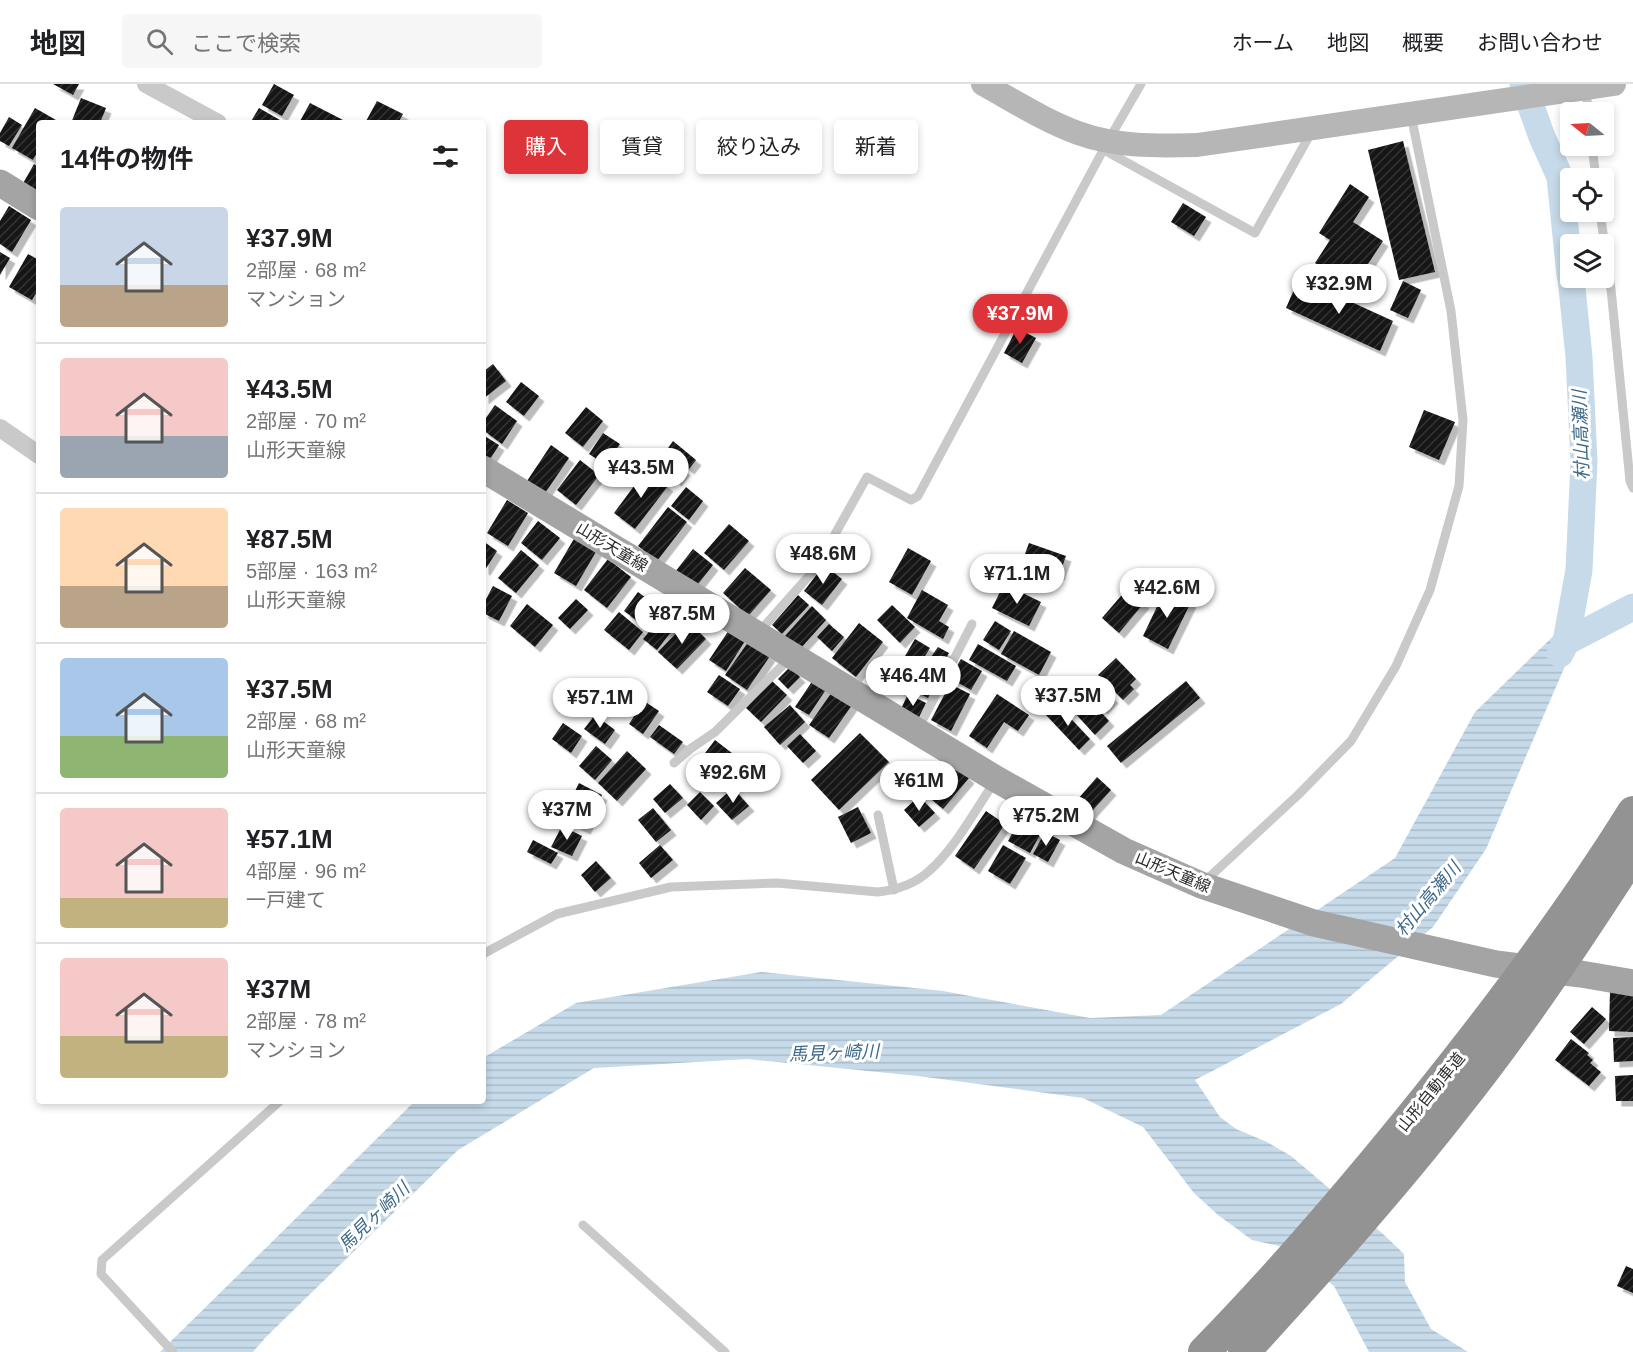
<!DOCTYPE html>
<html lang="ja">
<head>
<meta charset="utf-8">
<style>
	:root { --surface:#fff; --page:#f6f6f6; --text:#202124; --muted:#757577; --line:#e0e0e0; --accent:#dd3339 }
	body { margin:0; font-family:Arial,"Noto Sans JP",sans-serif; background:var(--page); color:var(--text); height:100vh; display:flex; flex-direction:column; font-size:22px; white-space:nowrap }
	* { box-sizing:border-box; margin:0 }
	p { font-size:20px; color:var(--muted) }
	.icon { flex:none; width:33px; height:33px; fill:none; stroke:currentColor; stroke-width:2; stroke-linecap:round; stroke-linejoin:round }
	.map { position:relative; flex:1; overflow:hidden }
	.side { position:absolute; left:36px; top:36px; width:450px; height:984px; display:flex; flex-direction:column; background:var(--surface); border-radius:6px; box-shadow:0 3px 9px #0003 }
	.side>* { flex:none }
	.top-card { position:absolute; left:504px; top:36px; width:570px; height:54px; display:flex; gap:12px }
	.needle { width:39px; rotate:288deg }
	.controls { position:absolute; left:1560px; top:18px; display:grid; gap:12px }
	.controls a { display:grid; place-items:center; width:54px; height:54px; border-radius:6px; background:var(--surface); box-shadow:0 3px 9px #0003; font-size:30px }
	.price { position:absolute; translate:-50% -51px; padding:0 14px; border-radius:21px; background:#fff; color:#222; font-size:20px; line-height:39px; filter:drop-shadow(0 2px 3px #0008) }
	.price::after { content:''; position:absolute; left:50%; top:36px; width:18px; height:14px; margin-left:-9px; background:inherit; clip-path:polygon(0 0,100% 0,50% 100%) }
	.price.on { background:var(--accent); color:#fff }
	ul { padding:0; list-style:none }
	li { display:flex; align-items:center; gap:18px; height:150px; padding:0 24px }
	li+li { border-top:2px solid var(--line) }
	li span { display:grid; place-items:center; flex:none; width:168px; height:120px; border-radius:6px; color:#555 }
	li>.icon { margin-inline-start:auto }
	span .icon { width:72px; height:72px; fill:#fffc; stroke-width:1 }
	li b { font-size:26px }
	h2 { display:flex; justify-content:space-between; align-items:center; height:72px; padding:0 24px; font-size:26px }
	.tag { padding:0 21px; border-radius:6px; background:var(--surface); box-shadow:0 3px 9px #0003; font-size:21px; line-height:54px }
	.tag.on { background:var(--accent); color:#fff }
	header { display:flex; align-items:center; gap:36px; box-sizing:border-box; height:84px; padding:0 30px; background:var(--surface); border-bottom:2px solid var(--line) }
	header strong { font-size:28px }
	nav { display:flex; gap:33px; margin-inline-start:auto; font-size:21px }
	.search { width:420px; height:54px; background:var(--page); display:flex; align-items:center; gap:15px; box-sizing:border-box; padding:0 21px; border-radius:6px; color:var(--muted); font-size:22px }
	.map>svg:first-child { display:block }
</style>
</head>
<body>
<header>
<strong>地図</strong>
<div class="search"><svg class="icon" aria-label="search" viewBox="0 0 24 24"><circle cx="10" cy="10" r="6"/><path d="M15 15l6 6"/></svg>ここで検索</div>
<nav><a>ホーム</a><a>地図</a><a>概要</a><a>お問い合わせ</a></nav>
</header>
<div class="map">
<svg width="1633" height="1268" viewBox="0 0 1633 1268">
	<defs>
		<pattern id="water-rules" width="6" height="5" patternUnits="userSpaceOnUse" patternTransform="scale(1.5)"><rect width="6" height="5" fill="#c6dae9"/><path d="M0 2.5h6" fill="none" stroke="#aabbc8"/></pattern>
		<pattern id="building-hatch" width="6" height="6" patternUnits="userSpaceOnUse" patternTransform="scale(1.5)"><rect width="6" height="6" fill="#131313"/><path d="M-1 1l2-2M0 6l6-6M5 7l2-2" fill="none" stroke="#363636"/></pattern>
		<filter id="shadow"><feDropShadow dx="5.5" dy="5.5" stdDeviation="0" flood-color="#0004"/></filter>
	</defs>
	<rect width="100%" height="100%" fill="#fff"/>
	<polygon fill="url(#water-rules)" points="1570,536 1578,552 1486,765 1433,843 1341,920 1195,996 1220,1033 1236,1045 1267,1058 1291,1072 1383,1150 1404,1170 1405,1198 1431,1245 1468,1268 1369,1268 1334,1202 1284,1163 1252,1156 1218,1131 1194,1109 1143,1043 1083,1014 918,992 747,975 594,984 458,1066 266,1253 253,1268 160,1268 415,1017 483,1017 483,974 576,919 761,888 943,907 1090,934 1161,931 1395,774 1475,628"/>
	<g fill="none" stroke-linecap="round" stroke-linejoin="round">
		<g stroke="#c6dae9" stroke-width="27">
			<polyline points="1523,0 1542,53 1560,93 1570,191"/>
			<polyline points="1566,558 1633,523"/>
			<polyline points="1560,570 1566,558 1579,486 1584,378 1579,273 1571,194"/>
		</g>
	</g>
	<g fill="url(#building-hatch)" filter="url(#shadow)">
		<polygon points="53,0 79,0 73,11"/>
		<polygon points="274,0 294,11 282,32 262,21"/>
		<polygon points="81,14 106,24 100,39 71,39"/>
		<polygon points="377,17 403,30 398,39 365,39"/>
		<polygon points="310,19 343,36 342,39 299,39"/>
		<polygon points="35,24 56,36 54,39 39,39 39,65 33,76 12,64"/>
		<polygon points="259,24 280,36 279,39 250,39"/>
		<polygon points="9,33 22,41 9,62 0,57 0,49"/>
		<polygon points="1403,57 1435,188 1399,196 1368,66"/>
		<polygon points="34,80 39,83 39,102 34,110 21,103"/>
		<polygon points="1350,100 1369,113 1353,138 1383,157 1353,203 1315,179 1330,156 1319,149"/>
		<polygon points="1183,119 1206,133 1194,152 1171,138"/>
		<polygon points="9,122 31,136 12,168 0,160 0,137"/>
		<polygon points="0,168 10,174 0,191"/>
		<polygon points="28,170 39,176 39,204 32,216 9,203"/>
		<polygon points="1299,194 1393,237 1380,267 1286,224"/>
		<polygon points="1403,197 1421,206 1408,234 1390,226"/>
		<polygon points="1017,244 1036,254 1022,279 1004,269"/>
		<polygon points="493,280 506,297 483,315 483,288"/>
		<polygon points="521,298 539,312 524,332 506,318"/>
		<polygon points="495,321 517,337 502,360 483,346 483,338"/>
		<polygon points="586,323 603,337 583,363 565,349"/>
		<polygon points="1424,326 1455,338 1439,376 1409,363"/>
		<polygon points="603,349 620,360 606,381 589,370"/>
		<polygon points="483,351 499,361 489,377 483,374"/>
		<polygon points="673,357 696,376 689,385 666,367"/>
		<polygon points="551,361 569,374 545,409 527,397"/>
		<polygon points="663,368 685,386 676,397 654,379"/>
		<polygon points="580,376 599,391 576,421 557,406"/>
		<polygon points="646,386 668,402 635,445 614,429"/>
		<polygon points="686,403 703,417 689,436 671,422"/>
		<polygon points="507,416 528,429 508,462 487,449"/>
		<polygon points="668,423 687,438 657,477 638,462"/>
		<polygon points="538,437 560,454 542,476 521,459"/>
		<polygon points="729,440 749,457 724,486 704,469"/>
		<polygon points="575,453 597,466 576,502 554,489"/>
		<polygon points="483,457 497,467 485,486 483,485"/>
		<polygon points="1029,459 1066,472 1059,491 1022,478"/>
		<polygon points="908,464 931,477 912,511 889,498"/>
		<polygon points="693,465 713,481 695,504 675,488"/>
		<polygon points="521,466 539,481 516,509 498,494"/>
		<polygon points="608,475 631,493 607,524 584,506"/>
		<polygon points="824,481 842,495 822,521 804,507"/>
		<polygon points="745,484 771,506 748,532 723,509"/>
		<polygon points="1004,500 1041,518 1029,542 992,524"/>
		<polygon points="493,502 512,512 499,537 483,529 483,521"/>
		<polygon points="1127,505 1144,519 1119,549 1102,534"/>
		<polygon points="922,506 948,521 939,537 949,543 943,555 907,534"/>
		<polygon points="1165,506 1191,518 1168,565 1143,552"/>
		<polygon points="638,508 658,523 644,542 624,527"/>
		<polygon points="798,511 809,521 782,550 772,541"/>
		<polygon points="676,513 690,523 677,541 663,532"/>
		<polygon points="576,515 588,526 570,545 558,534"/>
		<polygon points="527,520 553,541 535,563 510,542"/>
		<polygon points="892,521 915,543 900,559 877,536"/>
		<polygon points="812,522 826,536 800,565 785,552"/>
		<polygon points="619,528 643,548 629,566 604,546"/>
		<polygon points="660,534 674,544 657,566 643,555"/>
		<polygon points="688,537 706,555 677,585 658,568"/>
		<polygon points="995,537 1011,547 999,566 983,556"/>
		<polygon points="859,539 883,558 856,593 832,574"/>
		<polygon points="829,540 844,553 832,567 817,553"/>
		<polygon points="729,546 745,557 726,587 709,576"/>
		<polygon points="1014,547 1051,568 1039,591 1001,570"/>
		<polygon points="915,555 930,564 912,593 898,584"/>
		<polygon points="749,557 770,572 747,606 725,591"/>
		<polygon points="978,560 1016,582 1007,597 969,576"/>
		<polygon points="938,563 949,569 940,584 928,577"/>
		<polygon points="1116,574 1136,595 1130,601 1134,605 1123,616 1098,591"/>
		<polygon points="961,575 982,587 971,606 950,594"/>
		<polygon points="790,583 800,593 788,605 778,595"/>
		<polygon points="925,583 939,589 928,614 914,607"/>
		<polygon points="719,591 740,605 728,622 707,608"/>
		<polygon points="1094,594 1113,614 1102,625 1083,604"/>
		<polygon points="813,596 827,604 809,631 795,623"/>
		<polygon points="772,597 787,611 761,638 746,624"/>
		<polygon points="1186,597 1200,614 1121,679 1107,662"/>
		<polygon points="950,600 970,610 951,647 931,636"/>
		<polygon points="1078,603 1109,637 1095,651 1063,616"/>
		<polygon points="832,608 852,621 829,654 809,641"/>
		<polygon points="908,610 926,619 918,636 900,627"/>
		<polygon points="997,610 1029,631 1018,647 1004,638 987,664 969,652"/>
		<polygon points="644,617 659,627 643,650 629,640"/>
		<polygon points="1057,620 1090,655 1079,666 1046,631"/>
		<polygon points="790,621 805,638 780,661 764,643"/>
		<polygon points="595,631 615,646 605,660 584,645"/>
		<polygon points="563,639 582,652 571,669 552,655"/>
		<polygon points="659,641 683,658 674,670 650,653"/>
		<polygon points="860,649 889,678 839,726 811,696"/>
		<polygon points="800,650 816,667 803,679 787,662"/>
		<polygon points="715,656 737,673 728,684 731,686 723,697 719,694 714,701 693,685"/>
		<polygon points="596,662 612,676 595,696 579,682"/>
		<polygon points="627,667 646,685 617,717 598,699"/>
		<polygon points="949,677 969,694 943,725 923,708"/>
		<polygon points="1097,693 1111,706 1085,735 1071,723"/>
		<polygon points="579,699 602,711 585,745 562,734"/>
		<polygon points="670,700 683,714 665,729 653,715"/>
		<polygon points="733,704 749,722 732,736 716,719"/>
		<polygon points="700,708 714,722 701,736 687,721"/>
		<polygon points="919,712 935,729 919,743 904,726"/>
		<polygon points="858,723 871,749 851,759 838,733"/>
		<polygon points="653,724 671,746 656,758 638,736"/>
		<polygon points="986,727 1005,740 974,785 955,772"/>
		<polygon points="1020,735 1042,747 1030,769 1008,757"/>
		<polygon points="562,742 582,752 572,772 551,763"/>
		<polygon points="1045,748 1060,756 1048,778 1033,770"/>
		<polygon points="533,756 558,769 551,780 527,768"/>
		<polygon points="660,761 673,776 651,794 639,779"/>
		<polygon points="1003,761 1026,774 1010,800 988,787"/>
		<polygon points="596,777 611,794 595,808 581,791"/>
		<polygon points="1610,907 1633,908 1633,948 1609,947"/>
		<polygon points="1592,923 1606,935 1584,960 1570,948"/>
		<polygon points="1633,953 1633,977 1614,978 1613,954"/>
		<polygon points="1571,955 1589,969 1587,971 1593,976 1590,979 1601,988 1589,1002 1555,976"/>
		<polygon points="1633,991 1633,1017 1616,1017 1615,992"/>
		<polygon points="1626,1182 1633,1185 1633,1209 1617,1202"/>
	</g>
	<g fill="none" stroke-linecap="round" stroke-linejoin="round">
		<g stroke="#c9c9c9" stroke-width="9">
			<polyline points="1586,4 1588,28"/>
			<polyline points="1592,62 1596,94"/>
			<polyline points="1104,66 1255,149 1312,47"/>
			<polyline points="1600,128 1611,205 1630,397 1633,404"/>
			<polyline points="758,549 816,484 867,393 911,416 918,412 1108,57 1141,0"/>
			<polyline points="918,645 972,540"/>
			<polyline points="674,679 690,665 715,648 791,573"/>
			<polyline points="878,731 894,806"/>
			<polyline points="1204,798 1298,711 1351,657 1396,582 1430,506 1459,402 1463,336 1451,227 1411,31"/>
			<path d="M483,870l74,-40 114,-27 106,-4 101,9c18,-2 37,-8 51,-21 25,-21 47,-62 66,-90"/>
			<polyline points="583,1141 725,1268"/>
			<polyline points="173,1268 101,1190 102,1176 280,1017"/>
		</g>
		<g stroke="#c9c9c9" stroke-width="18">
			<polyline points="146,0 218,39"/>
			<polyline points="0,344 39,371"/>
		</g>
		<path stroke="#b6b6b6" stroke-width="24" d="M983,0c31,17 62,37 95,49 38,14 79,13 119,12l417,-61"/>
		<g stroke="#a4a4a4" stroke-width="27">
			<polyline points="0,99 39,123"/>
			<polyline points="483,385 996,695 1124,767 1201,801 1314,839 1496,880 1581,890 1633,899"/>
		</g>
		<g stroke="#939393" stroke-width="32">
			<path d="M1204,1268c80,-82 155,-170 227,-260 72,-90 141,-182 202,-280"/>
			<path d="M1244,1268c74,-81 147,-162 214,-248 63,-79 120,-165 175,-250"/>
		</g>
	</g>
	<g text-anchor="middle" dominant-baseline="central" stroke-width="6" stroke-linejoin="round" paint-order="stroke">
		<g font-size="16" fill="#2c2c2c" stroke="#fff">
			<text transform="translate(612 463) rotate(31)">山形天童線</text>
			<text transform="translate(1173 788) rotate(23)">山形天童線</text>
			<text transform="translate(1431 1008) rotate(-51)">山形自動車道</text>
		</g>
		<g font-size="18" font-style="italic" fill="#3e6989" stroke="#fff">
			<text transform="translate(1581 351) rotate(-92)">村山高瀬川</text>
			<text transform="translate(1428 815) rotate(-50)">村山高瀬川</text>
			<text transform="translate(834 969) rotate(-2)">馬見ヶ崎川</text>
			<text transform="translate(374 1133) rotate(-44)">馬見ヶ崎川</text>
		</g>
	</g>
</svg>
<div class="controls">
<a><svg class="needle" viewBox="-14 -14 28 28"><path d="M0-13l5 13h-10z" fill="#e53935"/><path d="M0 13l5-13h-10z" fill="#757577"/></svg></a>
<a><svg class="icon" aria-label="locate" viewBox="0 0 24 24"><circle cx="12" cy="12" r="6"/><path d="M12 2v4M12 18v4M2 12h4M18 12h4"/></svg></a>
<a><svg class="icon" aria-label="layers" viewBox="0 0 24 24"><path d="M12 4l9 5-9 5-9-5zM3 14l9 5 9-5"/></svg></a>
</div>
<b class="price" style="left:1339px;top:231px">¥32.9M</b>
<b class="price on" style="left:1020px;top:261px">¥37.9M</b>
<b class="price" style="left:641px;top:415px">¥43.5M</b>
<b class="price" style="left:823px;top:501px">¥48.6M</b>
<b class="price" style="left:1017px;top:521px">¥71.1M</b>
<b class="price" style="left:1167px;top:535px">¥42.6M</b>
<b class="price" style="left:682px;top:561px">¥87.5M</b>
<b class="price" style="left:913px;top:623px">¥46.4M</b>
<b class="price" style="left:1068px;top:643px">¥37.5M</b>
<b class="price" style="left:600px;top:645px">¥57.1M</b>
<b class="price" style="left:733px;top:720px">¥92.6M</b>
<b class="price" style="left:919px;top:728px">¥61M</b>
<b class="price" style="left:567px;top:757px">¥37M</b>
<b class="price" style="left:1046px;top:763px">¥75.2M</b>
<div class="top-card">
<a class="tag on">購入</a>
<a class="tag">賃貸</a>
<a class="tag">絞り込み</a>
<a class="tag">新着</a>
</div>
<section class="side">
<h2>14件の物件<svg class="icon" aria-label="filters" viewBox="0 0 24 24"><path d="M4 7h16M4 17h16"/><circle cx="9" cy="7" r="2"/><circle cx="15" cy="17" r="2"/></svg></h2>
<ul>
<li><span style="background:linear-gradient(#c9d6e8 65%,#b9a48a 0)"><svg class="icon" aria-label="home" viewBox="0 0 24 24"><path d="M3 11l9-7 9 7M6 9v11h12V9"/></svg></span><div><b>¥37.9M</b><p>2部屋 · 68 m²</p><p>マンション</p></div></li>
<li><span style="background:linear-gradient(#f6c9c9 65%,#9aa5b1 0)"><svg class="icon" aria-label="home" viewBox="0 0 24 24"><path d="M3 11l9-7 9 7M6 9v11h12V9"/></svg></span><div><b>¥43.5M</b><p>2部屋 · 70 m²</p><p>山形天童線</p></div></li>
<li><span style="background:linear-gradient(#ffd9b3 65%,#b9a48a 0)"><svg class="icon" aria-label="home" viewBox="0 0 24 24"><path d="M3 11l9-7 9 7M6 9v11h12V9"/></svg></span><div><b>¥87.5M</b><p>5部屋 · 163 m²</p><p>山形天童線</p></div></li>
<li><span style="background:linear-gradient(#a9c7e8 65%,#8fb573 0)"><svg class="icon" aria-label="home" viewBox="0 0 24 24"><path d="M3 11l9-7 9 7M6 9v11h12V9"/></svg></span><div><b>¥37.5M</b><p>2部屋 · 68 m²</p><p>山形天童線</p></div></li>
<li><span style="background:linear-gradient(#f6c9c9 75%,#c2b280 0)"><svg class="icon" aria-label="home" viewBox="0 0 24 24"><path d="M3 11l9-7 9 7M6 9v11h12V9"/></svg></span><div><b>¥57.1M</b><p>4部屋 · 96 m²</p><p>一戸建て</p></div></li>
<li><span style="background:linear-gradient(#f6c9c9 65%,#c2b280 0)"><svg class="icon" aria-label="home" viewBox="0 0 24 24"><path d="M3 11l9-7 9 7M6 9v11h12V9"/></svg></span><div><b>¥37M</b><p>2部屋 · 78 m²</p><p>マンション</p></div></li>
</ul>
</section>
</div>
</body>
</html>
